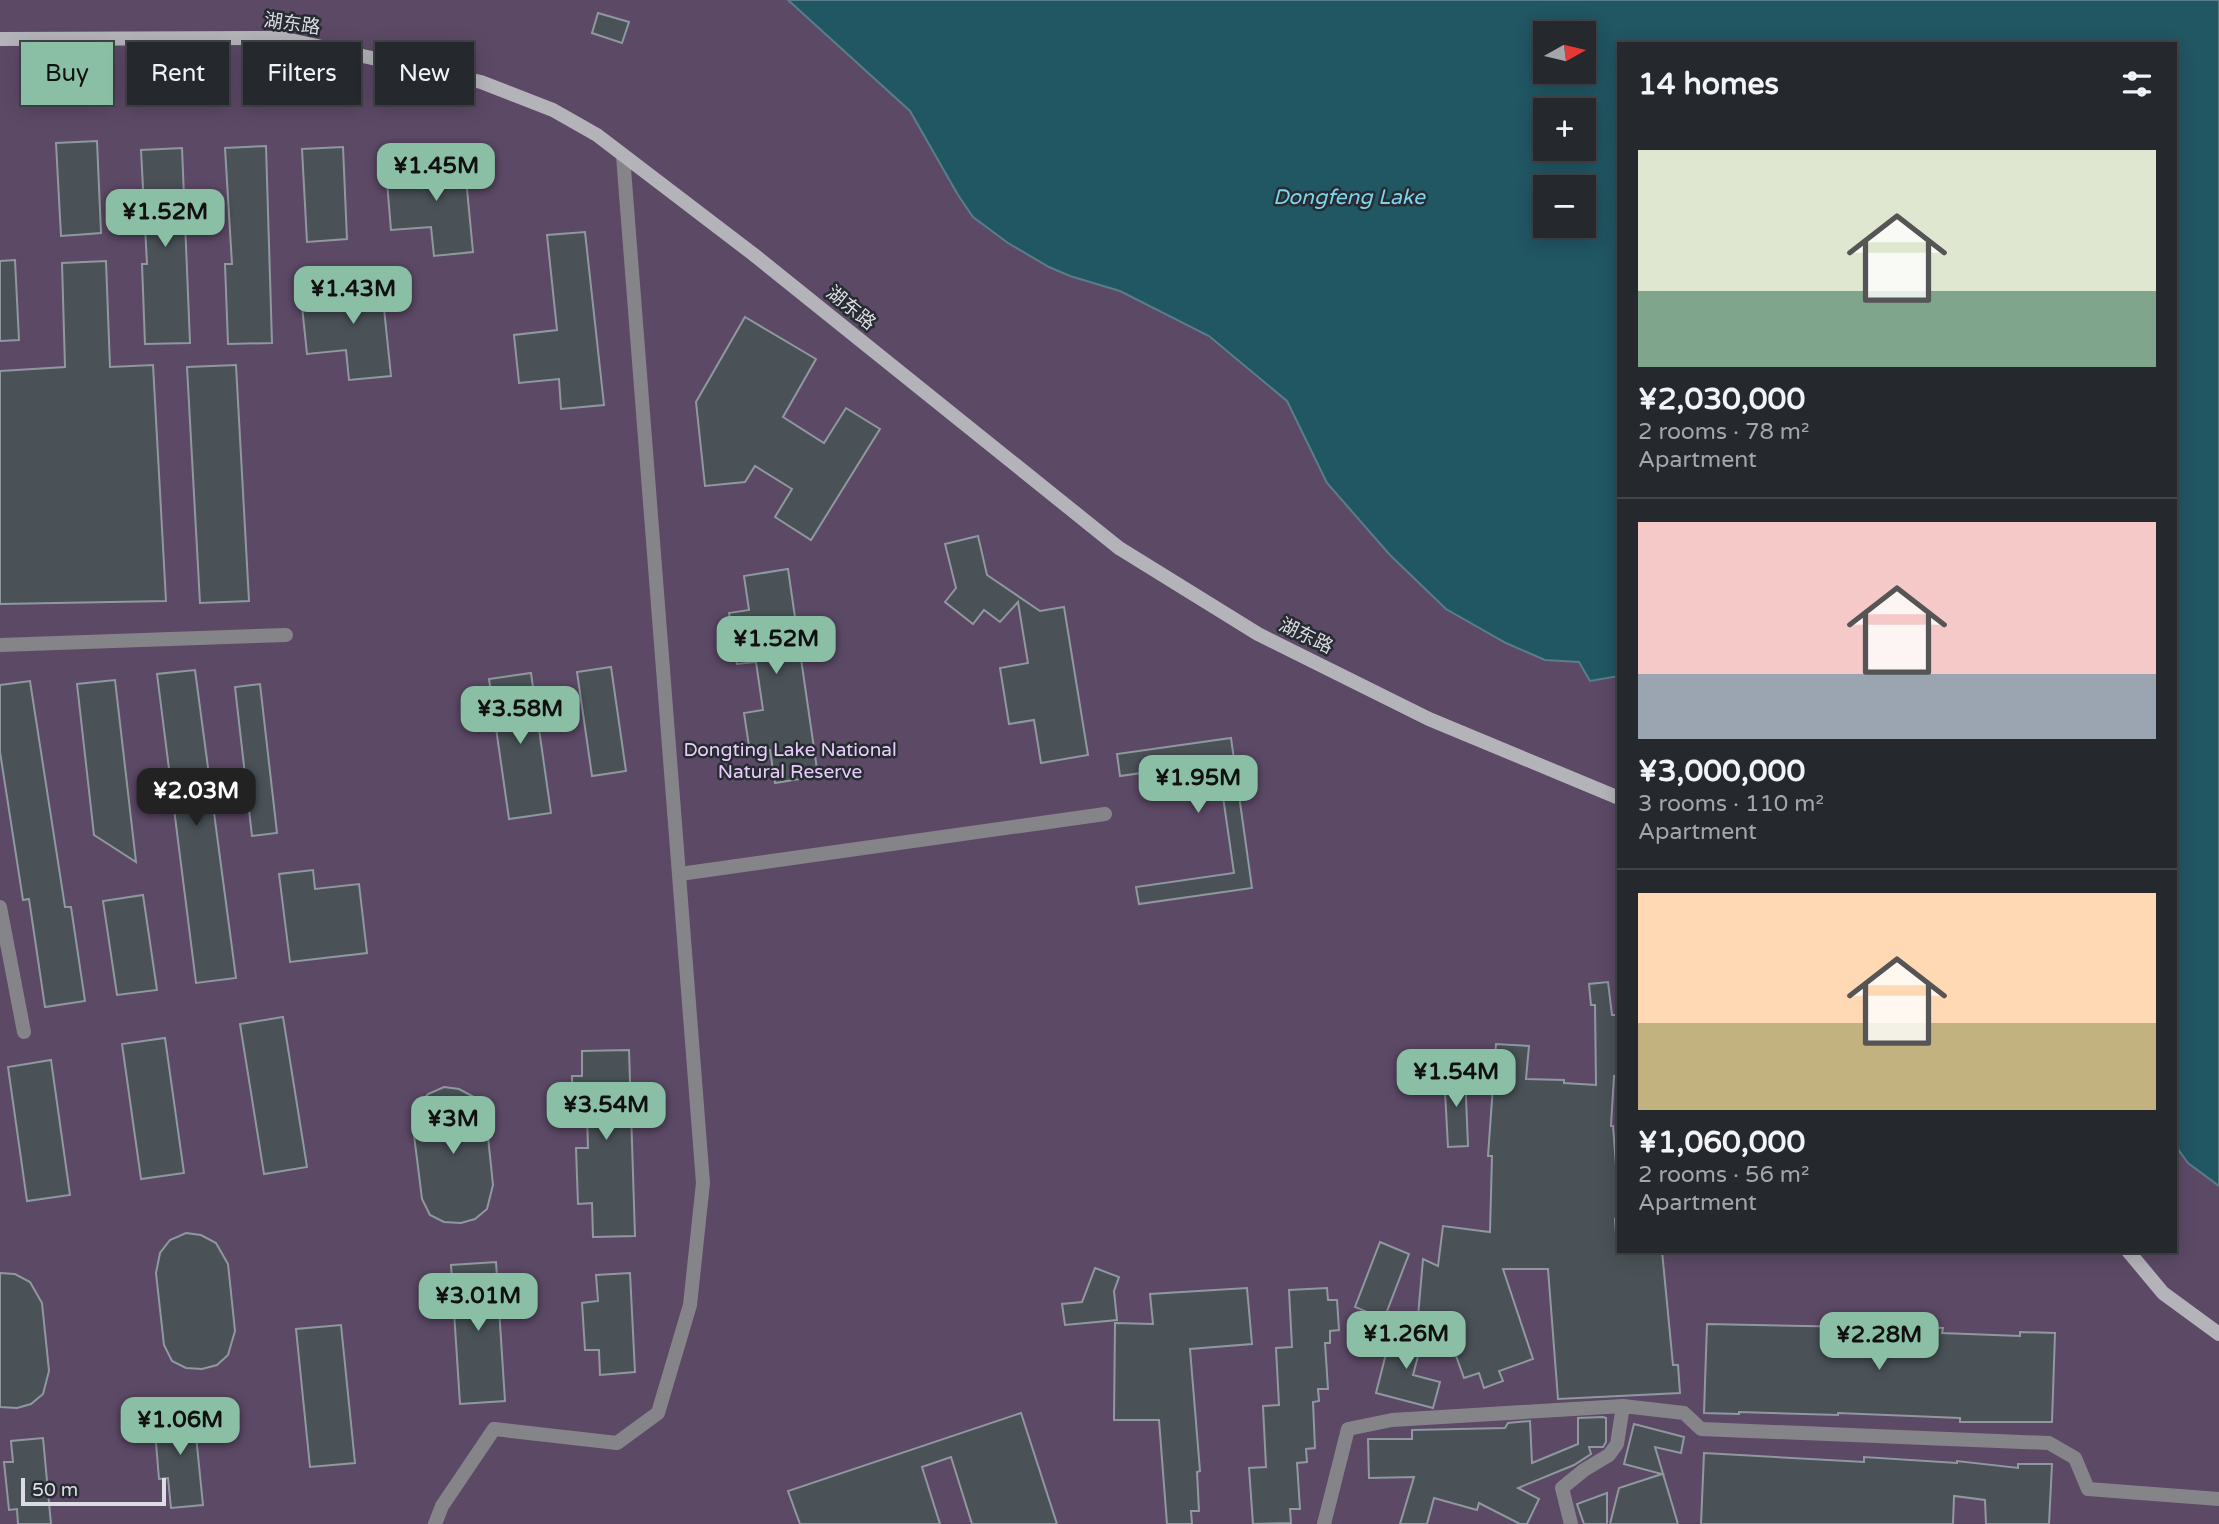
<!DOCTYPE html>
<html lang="en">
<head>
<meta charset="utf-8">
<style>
	:root { --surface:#25282d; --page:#2d3035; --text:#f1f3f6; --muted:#a3a6aa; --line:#424449; --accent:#8abfa5 }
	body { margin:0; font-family:"Varela Round","Noto Sans SC",sans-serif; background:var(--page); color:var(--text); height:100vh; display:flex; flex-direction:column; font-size:26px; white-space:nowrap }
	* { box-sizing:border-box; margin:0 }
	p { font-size:23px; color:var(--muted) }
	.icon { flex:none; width:38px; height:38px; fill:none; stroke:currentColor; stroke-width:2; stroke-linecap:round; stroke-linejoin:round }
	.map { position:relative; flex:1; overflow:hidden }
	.side { position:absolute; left:1617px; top:42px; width:560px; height:1211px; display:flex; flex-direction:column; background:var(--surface); border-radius:0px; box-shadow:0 4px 18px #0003,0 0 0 2px var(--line) }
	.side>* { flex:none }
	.hud { position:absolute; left:21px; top:42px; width:665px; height:63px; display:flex; gap:14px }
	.needle { width:46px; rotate:82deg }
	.buttons { position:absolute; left:1533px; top:21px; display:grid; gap:14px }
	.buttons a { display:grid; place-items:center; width:63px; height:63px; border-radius:0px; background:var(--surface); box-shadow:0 4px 18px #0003,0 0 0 2px var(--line); font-size:35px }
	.scale { position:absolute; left:21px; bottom:18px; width:145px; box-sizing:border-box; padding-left:7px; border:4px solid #dbdde2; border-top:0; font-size:19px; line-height:24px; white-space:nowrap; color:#dbdde2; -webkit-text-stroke:5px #272b32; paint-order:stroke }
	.price { position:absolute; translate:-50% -60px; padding:0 16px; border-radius:14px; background:var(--accent); color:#111; font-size:23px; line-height:46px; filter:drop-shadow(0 2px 4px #0008) }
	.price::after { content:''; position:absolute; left:50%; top:42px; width:21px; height:16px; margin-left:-10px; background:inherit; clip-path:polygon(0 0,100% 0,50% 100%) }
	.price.on { background:#222; color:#fff }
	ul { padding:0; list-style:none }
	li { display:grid; align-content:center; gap:14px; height:371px; padding:0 21px }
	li+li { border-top:2px solid var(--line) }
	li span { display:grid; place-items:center; height:217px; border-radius:0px; color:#555 }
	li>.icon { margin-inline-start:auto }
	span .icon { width:126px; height:126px; fill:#fffc; stroke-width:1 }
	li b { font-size:30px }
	h2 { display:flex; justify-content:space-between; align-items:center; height:84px; padding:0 21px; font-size:30px }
	.tag { padding:0 24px; border-radius:0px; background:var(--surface); box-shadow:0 4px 18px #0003,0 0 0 2px var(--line); font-size:24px; line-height:63px }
	.tag.on { background:var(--accent); color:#111 }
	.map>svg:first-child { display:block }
</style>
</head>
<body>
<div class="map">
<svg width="2219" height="1524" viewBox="0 0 2219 1524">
	<rect width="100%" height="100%" fill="#31353c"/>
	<path fill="#5c4966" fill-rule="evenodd" d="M0,0h2219v1524h-2219zM1545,33h39v39h-39zM1619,44h556v1207h-556zM1545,110h39v39h-39zM1545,187h39v39h-39z"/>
	<path fill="#215663" stroke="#597e89" stroke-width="2" fill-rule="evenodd" d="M788,0h1431v1186l-31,-23 -13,-18v-129l3,-11 -3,-23v-168l3,-7 -3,-12v-751h-556v632l-29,5 -11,-19 -34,-2 -39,-17 -60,-34 -56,-54 -63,-72 -40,-82 -78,-65 -89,-45 -50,-15 -21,-9 -41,-24 -35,-26 -15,-22 -48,-84zM1545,33h39v39h-39zM1545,110h39v39h-39zM1545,187h39v39h-39z"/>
	<g fill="#4a5258" stroke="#90989f" stroke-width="2">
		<polygon points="598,13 629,22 622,43 592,33"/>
		<polygon points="97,141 101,233 61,236 56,143"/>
		<polygon points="266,146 272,343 228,344 225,264 232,264 225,148"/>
		<polygon points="343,147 347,239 307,242 302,149"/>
		<polygon points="463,147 473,252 434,256 431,227 391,230 387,182 429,177 427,150"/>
		<polygon points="182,148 190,343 145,344 142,264 147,264 141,150"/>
		<polygon points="585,232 604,405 561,409 559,379 519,383 514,335 557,330 547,235"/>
		<polygon points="15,260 19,340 0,341 0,261"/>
		<polygon points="106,261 110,367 153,365 166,601 0,604 0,371 65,367 62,263"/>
		<polygon points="380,270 391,376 349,380 346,350 307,354 302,306 344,301 341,274"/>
		<polygon points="745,317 816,359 783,417 824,443 846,408 880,429 811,540 775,517 792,489 755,466 745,482 705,486 696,402"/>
		<polygon points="236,365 249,601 200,603 187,367"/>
		<polygon points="978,536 987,575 1040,611 1064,607 1088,755 1041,763 1034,720 1009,724 1000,668 1028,663 1018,602 1000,622 984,610 973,624 945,602 956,588 945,544"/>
		<polygon points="788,569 818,776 775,783 770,750 750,753 744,713 763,710 756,662 737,664 729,613 749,610 744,576"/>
		<polygon points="611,667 626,771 592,776 577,672"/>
		<polygon points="195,670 236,978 196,983 157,674"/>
		<polygon points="531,673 551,813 509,819 489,679"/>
		<polygon points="115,680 136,862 94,835 77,684"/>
		<polygon points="30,681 65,907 71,907 85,1001 45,1007 29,899 23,900 0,752 0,685"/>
		<polygon points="260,684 277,833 252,836 235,687"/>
		<polygon points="1231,738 1252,888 1139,904 1136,887 1234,873 1218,762 1120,776 1117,754"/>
		<polygon points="313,870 315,889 359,884 367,953 290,962 279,874"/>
		<polygon points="143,895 157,990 117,995 103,901"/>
		<polygon points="1608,982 1612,1015 1619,1015 1619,1076 1614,1076 1611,1126 1613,1126 1619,1205 1619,1219 1615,1219 1617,1251 1662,1251 1673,1365 1678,1365 1680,1393 1558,1399 1548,1269 1503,1269 1533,1359 1499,1371 1503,1381 1484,1388 1479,1373 1464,1378 1447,1331 1417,1328 1423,1259 1438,1266 1443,1226 1490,1232 1492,1156 1488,1156 1496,1044 1529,1046 1526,1079 1564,1080 1564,1083 1596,1085 1595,1005 1591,1005 1589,984"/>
		<polygon points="283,1017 307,1167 264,1174 240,1024"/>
		<polygon points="165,1038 184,1173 141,1179 122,1044"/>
		<polygon points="629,1050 635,1236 593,1237 592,1203 578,1204 576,1148 588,1148 587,1115 573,1116 572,1076 582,1076 582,1051"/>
		<polygon points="51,1060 70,1195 27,1201 8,1067"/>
		<polygon points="1444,1073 1465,1073 1468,1146 1448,1147"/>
		<polygon points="444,1087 459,1089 474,1097 486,1118 493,1185 487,1209 475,1219 461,1223 444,1222 430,1215 422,1199 413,1127 417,1107 428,1094"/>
		<polygon points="186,1233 201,1235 216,1243 228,1264 235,1331 228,1355 217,1365 202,1369 186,1368 172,1361 164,1345 156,1273 160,1253 170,1240"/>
		<polygon points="1380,1242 1409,1254 1384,1319 1355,1307"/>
		<polygon points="496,1262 505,1401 460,1404 451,1265"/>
		<polygon points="1095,1268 1119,1277 1114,1291 1117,1320 1065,1325 1062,1304 1082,1302"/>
		<polygon points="0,1273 15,1274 30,1282 42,1303 49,1371 43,1394 31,1404 17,1408 0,1407"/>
		<polygon points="630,1273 635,1372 600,1375 599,1350 585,1350 582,1303 598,1301 596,1275"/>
		<polygon points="1247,1288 1252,1344 1190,1349 1200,1471 1197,1472 1199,1511 1191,1511 1192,1524 1167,1524 1159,1420 1114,1420 1115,1323 1153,1324 1150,1294"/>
		<polygon points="1327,1288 1328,1300 1337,1300 1339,1330 1330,1331 1330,1343 1325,1343 1328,1389 1318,1389 1319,1401 1313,1402 1315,1448 1306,1449 1307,1462 1297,1463 1300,1509 1290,1509 1291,1523 1253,1524 1249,1468 1266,1467 1263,1406 1279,1405 1276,1348 1292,1347 1289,1290"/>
		<polygon points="1707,1324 1857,1327 1857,1325 1943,1328 1942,1333 2020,1336 2020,1332 2055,1333 2052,1422 1960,1422 1960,1418 1838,1413 1838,1415 1739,1412 1739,1414 1704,1413"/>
		<polygon points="341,1325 355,1463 310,1467 296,1329"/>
		<polygon points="1393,1326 1424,1334 1413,1375 1440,1382 1433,1408 1376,1393"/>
		<polygon points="193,1406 203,1505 171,1508 168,1478 159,1479 155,1431 164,1430 162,1409"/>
		<polygon points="1021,1413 1057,1524 972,1524 951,1457 922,1467 940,1524 800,1524 788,1491"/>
		<polygon points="1603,1417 1606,1418 1606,1442 1603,1447 1589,1447 1591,1454 1574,1465 1518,1488 1539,1499 1527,1524 1520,1524 1479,1503 1477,1510 1434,1498 1427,1524 1400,1524 1414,1477 1369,1478 1368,1439 1412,1439 1412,1430 1505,1428 1508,1423 1530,1421 1532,1463 1578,1444 1578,1418"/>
		<polygon points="1634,1424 1684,1437 1681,1453 1655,1447 1678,1524 1610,1524 1619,1488 1662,1474 1624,1464"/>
		<polygon points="43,1438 51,1524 18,1524 17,1509 9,1510 4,1462 13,1462 11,1441"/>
		<polygon points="1704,1453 1864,1462 1864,1457 1957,1463 1957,1461 2018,1468 2018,1464 2052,1464 2049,1524 1986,1524 1985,1500 1954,1496 1953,1524 1701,1524"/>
		<polygon points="1607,1493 1607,1524 1584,1524 1577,1504"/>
	</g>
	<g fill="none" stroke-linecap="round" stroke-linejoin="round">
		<g stroke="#858589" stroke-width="14">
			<polyline points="0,645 286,635"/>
			<polyline points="680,874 1105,814"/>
			<polyline points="0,907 24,1032"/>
			<polyline points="435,1524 442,1506 494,1429 617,1443 658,1413 690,1305 703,1183 623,156"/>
			<polyline points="1324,1524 1348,1429 1392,1420 1623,1406 1684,1413 1701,1429 2049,1443 2075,1458 2088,1489 2219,1499"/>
			<polyline points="1571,1524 1562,1488 1584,1470 1609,1455 1617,1444 1623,1406"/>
		</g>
		<g stroke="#b3b3b9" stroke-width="14">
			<polyline points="0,39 281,38 481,82 553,110 597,135 753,254 1119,548 1258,634 1429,719 1619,798"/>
			<polyline points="2128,1251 2163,1293 2219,1334"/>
		</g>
	</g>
	<g text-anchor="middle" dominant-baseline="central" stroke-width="5" stroke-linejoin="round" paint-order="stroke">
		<g font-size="19" fill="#dbdde2" stroke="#272b32">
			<text transform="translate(292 24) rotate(8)">湖东路</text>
			<text transform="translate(851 308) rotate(39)">湖东路</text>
			<text transform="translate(1306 636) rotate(26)">湖东路</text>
		</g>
		<g font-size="19" fill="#eaccfc" stroke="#272b32">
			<text x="790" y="750">Dongting Lake National<tspan x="790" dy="22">Natural Reserve</tspan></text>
		</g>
		<g font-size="21" font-style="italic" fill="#7ed4eb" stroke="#272b32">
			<text x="1349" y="197">Dongfeng Lake</text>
		</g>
	</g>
</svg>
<div class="buttons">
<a><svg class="needle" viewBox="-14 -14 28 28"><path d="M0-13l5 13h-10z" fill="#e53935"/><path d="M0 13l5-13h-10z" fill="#a3a6aa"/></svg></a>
<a>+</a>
<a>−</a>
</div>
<div class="scale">50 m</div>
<b class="price" style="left:436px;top:203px">¥1.45M</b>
<b class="price" style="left:165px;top:249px">¥1.52M</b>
<b class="price" style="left:353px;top:326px">¥1.43M</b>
<b class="price" style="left:776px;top:676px">¥1.52M</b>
<b class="price" style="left:520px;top:746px">¥3.58M</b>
<b class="price" style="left:1198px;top:815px">¥1.95M</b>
<b class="price on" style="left:196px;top:828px">¥2.03M</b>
<b class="price" style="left:1456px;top:1109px">¥1.54M</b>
<b class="price" style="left:606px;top:1142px">¥3.54M</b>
<b class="price" style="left:453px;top:1156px">¥3M</b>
<b class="price" style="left:478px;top:1333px">¥3.01M</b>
<b class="price" style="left:1406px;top:1371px">¥1.26M</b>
<b class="price" style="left:1879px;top:1372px">¥2.28M</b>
<b class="price" style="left:180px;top:1457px">¥1.06M</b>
<div class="hud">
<a class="tag on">Buy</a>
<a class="tag">Rent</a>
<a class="tag">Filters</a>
<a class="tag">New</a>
</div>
<section class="side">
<h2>14 homes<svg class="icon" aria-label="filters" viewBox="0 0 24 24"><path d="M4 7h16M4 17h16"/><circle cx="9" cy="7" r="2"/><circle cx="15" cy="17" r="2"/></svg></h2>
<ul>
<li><span style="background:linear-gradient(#dfe7d0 65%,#7fa58c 0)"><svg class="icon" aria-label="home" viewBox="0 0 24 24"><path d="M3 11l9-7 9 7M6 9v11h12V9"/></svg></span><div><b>¥2,030,000</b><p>2 rooms · 78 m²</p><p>Apartment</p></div></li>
<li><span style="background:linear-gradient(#f6c9c9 70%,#9aa5b1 0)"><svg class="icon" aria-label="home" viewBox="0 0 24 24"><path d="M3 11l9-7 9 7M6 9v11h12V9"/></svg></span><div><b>¥3,000,000</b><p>3 rooms · 110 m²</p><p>Apartment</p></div></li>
<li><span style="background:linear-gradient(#ffd9b3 60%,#c2b280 0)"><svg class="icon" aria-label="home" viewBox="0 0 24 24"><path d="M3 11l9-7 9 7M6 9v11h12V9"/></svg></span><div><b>¥1,060,000</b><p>2 rooms · 56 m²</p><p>Apartment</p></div></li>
</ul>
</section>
</div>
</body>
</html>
